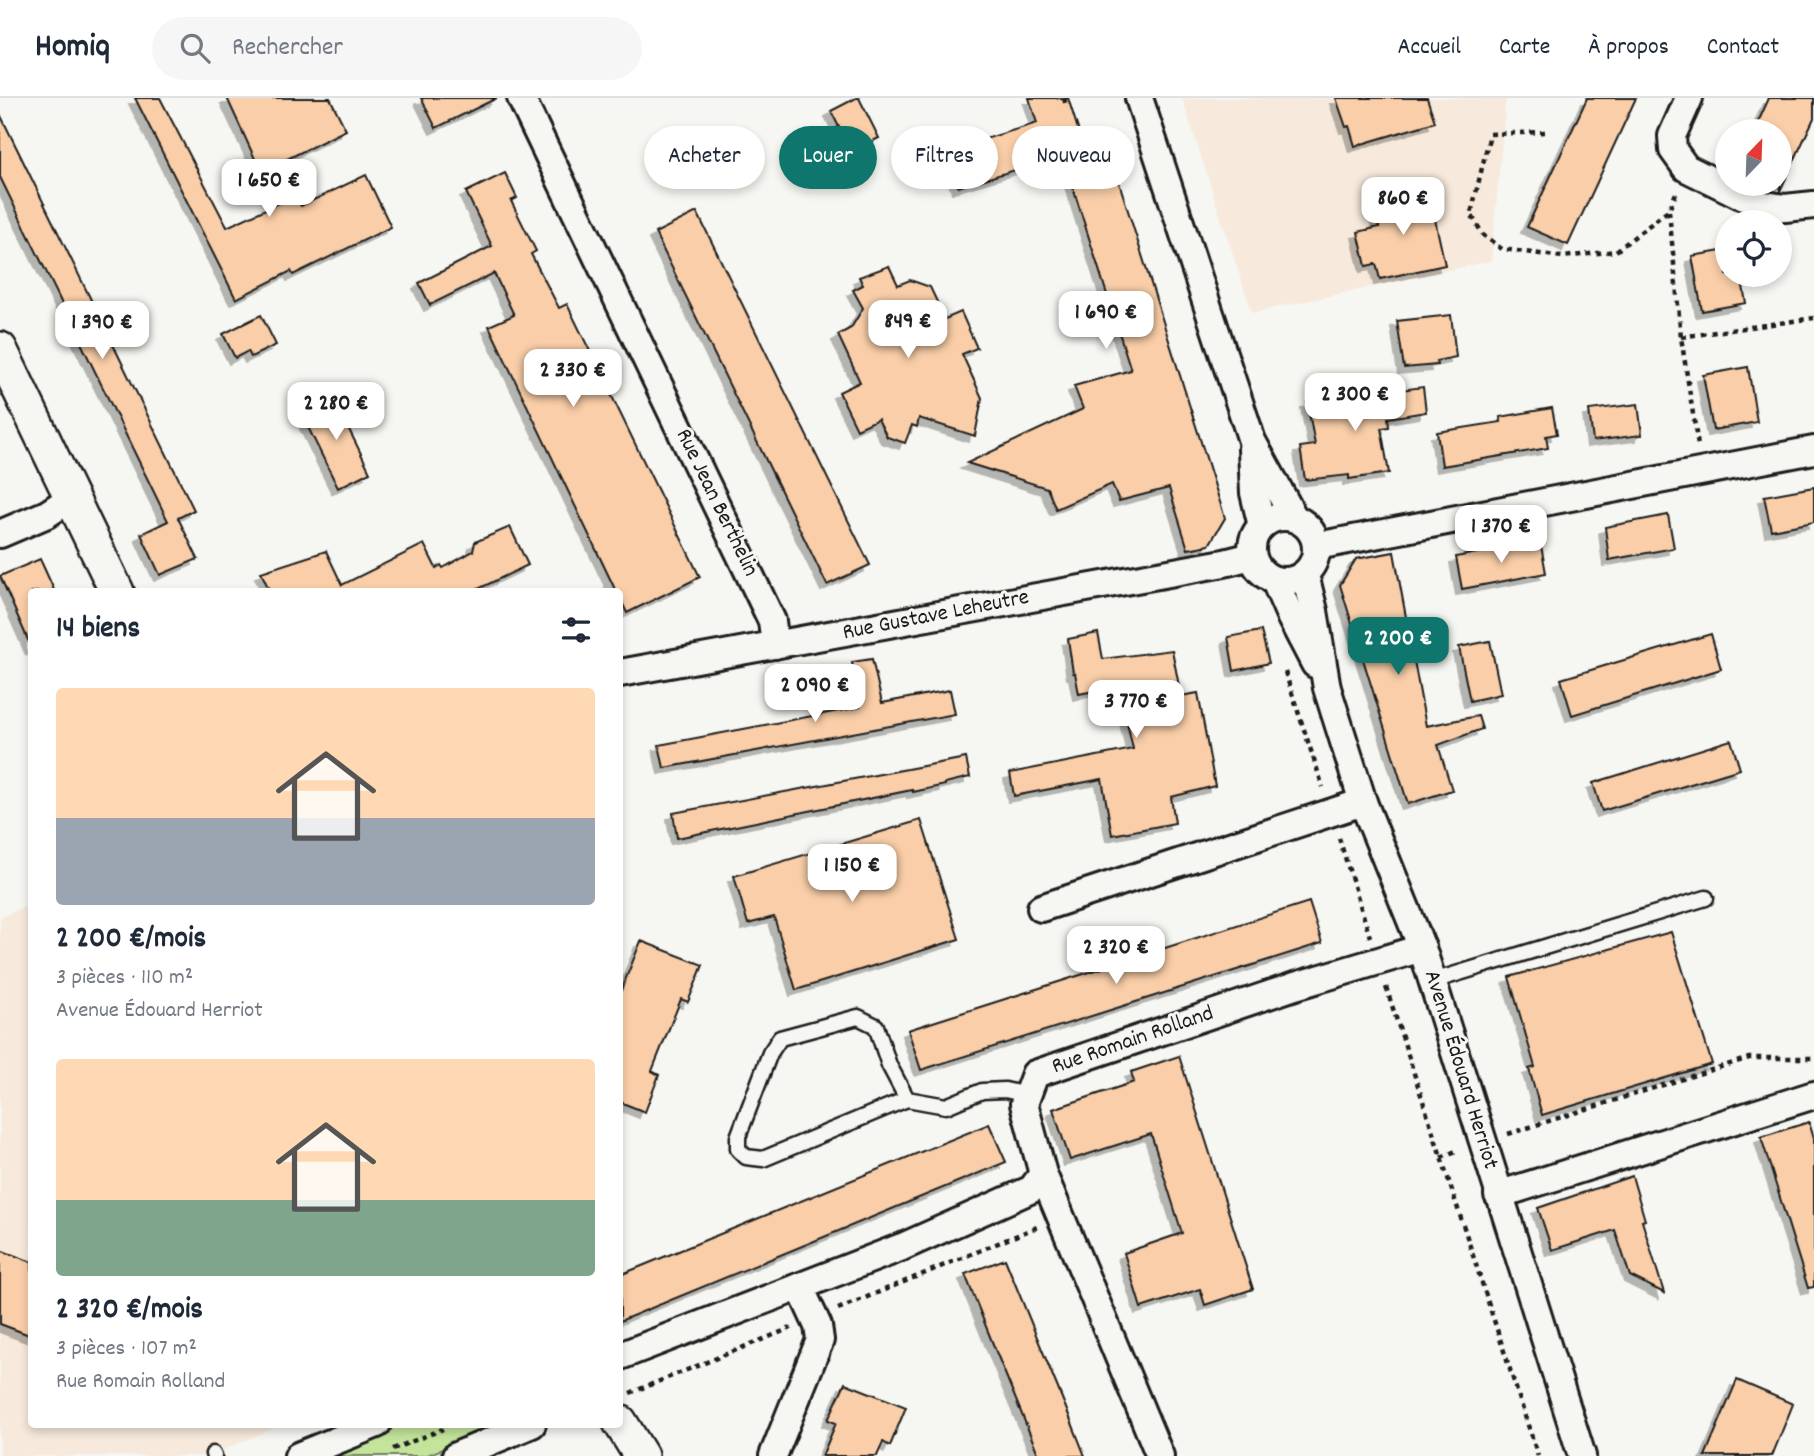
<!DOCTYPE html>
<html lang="fr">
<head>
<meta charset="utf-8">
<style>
	:root { --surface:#fff; --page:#f6f6f7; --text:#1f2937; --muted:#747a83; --line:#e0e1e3; --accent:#0f766e }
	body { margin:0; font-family:Dekko,sans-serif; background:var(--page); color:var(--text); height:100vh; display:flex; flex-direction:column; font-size:26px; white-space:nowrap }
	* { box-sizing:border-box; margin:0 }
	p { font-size:23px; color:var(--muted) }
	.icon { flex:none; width:38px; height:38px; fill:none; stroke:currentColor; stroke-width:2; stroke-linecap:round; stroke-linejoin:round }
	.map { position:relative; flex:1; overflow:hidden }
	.details { position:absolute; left:28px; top:490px; width:595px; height:840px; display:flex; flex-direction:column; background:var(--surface); border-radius:7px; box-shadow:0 4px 10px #0003 }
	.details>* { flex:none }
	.banner { position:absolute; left:644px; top:28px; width:665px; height:63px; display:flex; gap:14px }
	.needle { width:46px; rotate:23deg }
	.controls { position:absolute; left:1715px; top:21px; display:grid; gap:14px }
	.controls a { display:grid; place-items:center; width:77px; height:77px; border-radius:50%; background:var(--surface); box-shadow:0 4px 10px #0003; font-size:35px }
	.price { position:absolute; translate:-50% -60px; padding:0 16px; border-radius:14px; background:#fff; color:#222; font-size:23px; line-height:46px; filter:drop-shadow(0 2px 4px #0008) }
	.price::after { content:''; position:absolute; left:50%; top:42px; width:21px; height:16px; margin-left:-10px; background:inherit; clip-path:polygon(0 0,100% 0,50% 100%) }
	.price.on { background:var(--accent); color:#fff }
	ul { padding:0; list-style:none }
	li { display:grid; align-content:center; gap:14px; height:371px; padding:0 28px }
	li span { display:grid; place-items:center; height:217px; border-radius:7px; color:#555 }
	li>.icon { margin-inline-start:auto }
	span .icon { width:126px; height:126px; fill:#fffc; stroke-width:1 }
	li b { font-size:30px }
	h2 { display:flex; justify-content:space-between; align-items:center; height:84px; padding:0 28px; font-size:30px }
	.tag { padding:0 24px; border-radius:32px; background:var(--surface); box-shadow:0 4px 10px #0003; font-size:24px; line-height:63px }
	.tag.on { background:var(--accent); color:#fff }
	header { display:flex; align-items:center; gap:42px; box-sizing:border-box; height:98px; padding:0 35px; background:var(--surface); border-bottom:2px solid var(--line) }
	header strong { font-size:33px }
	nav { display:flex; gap:38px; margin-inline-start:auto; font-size:24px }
	.search { width:490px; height:63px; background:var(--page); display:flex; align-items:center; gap:18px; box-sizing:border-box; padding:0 24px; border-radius:38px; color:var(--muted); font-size:26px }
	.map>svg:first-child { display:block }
</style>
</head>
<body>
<header>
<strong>Homiq</strong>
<div class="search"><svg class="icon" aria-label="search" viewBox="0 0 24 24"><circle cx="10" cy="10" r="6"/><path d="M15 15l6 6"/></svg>Rechercher</div>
<nav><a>Accueil</a><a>Carte</a><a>À propos</a><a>Contact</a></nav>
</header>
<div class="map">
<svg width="1814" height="1358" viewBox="0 0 1814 1358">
	<defs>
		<filter id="shadow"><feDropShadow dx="-6" dy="6" stdDeviation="0" flood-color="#0004"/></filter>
	</defs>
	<rect width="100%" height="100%" fill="#f6f6f2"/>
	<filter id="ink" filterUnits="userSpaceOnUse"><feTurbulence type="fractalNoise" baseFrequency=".0143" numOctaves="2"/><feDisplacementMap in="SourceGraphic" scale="14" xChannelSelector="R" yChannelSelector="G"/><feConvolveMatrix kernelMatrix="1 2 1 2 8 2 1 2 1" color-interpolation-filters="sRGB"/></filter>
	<g filter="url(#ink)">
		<g fill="#f7eadc">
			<polygon points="1182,0 1506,0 1491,163 1252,215"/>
			<polygon points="31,805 32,1326 281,1327 209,1358 0,1358 0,823 2,819"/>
		</g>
		<polygon fill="#c4e49c" stroke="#70805c" stroke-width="2" points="396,1327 502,1327 425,1358 318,1358"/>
		<g fill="#f9cea8" stroke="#1c1c1c" stroke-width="2" filter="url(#shadow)">
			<polygon points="135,0 160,0 227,129 296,97 301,108 366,77 391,129 293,177 291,173 236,201"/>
			<polygon points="227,0 330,0 346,32 261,74"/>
			<polygon points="421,0 497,0 436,30"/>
			<polygon points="856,0 859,0 879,40 830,64 817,40 839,29 831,13"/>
			<polygon points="1029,0 1068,0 1090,69 1112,62 1225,420 1209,447 1188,451 1169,390 1119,403 1112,386 1056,411 1047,390 967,365 1083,311 1074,288 1131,272 1068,74 1054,78 1049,62 958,89 946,53 1037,25"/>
			<polygon points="1336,0 1427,0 1435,24 1355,48 1349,28 1346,29"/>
			<polygon points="1587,0 1636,0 1568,147 1527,129"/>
			<polygon points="1769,0 1814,0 1814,20 1780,93 1780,33 1754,33"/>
			<polygon points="0,16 194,412 178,420 198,461 160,477 141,436 168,423 0,79"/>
			<polygon points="505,75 517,100 511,103 536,153 531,156 559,210 567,206 700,479 627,515 620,500 620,494 616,494 613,487 489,228 514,217 494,175 430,207 419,185 492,148 466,94"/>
			<polygon points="1429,94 1445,167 1380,181 1376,166 1366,168 1358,134 1379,129 1374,105"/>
			<polygon points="697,114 870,467 827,487 655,135"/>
			<polygon points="1727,152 1727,177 1741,177 1746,205 1702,213 1692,158"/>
			<polygon points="889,168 898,187 910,182 930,189 945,221 961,214 977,250 962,256 982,300 975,338 919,320 917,329 912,327 905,345 887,339 878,321 857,331 839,294 860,284 838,237 851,230 863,210 853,192 863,187 859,179"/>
			<polygon points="261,217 276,247 251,259 248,253 235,260 223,236"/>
			<polygon points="1451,217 1456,259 1436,263 1437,267 1404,270 1397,223"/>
			<polygon points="1748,269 1757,324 1713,332 1703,277"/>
			<polygon points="1423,289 1426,314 1388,320 1389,329 1381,330 1389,375 1349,381 1349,377 1305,382 1300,349 1315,347 1307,304"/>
			<polygon points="333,299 370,374 338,390 301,315"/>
			<polygon points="1638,306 1642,337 1593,343 1589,312"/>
			<polygon points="1552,310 1557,336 1546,338 1548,350 1442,368 1437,334 1501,324 1500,319"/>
			<polygon points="1814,389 1814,424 1771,432 1764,398"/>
			<polygon points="1668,417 1674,450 1609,462 1605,429"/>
			<polygon points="510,429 528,467 472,494 270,494 261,474 326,453 342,487 424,446 436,470 441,467 443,470 473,453 475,444"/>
			<polygon points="1540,442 1546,475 1462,491 1456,459"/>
			<polygon points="1394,454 1426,628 1478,618 1482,631 1438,647 1452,692 1408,706 1340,487 1356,461"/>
			<polygon points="40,461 55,494 32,494 32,551 0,478"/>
			<polygon points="1261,533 1269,565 1234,573 1228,539"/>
			<polygon points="1098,535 1103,561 1172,552 1181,598 1198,595 1215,688 1171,699 1175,725 1112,737 1102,681 1014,698 1010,675 1133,651 1119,588 1079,596 1075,575 1073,575 1068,541"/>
			<polygon points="1711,536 1721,571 1572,617 1561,581"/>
			<polygon points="1490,543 1501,596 1470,603 1459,549"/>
			<polygon points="872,561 882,605 950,592 955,616 664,670 659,647 860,609 852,564"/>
			<polygon points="1731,642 1740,671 1602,713 1593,685"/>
			<polygon points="966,660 970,679 945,685 945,687 913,694 912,692 677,740 673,715"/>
			<polygon points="921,722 959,841 796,892 774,819 748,826 734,778"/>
			<polygon points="1309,804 1322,845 921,972 908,932"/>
			<polygon points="1671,834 1712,966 1542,1017 1529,971 1535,969 1509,879"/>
			<polygon points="641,843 703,867 688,904 681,901 666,938 652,973 659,977 645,1014 620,1004 620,895"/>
			<polygon points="1179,958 1253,1191 1205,1207 1200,1191 1141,1210 1124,1155 1182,1135 1151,1036 1070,1062 1053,1011 1134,984 1131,974"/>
			<polygon points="1809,1024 1814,1041 1814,1189 1808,1190 1761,1039"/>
			<polygon points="989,1026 1006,1064 620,1223 620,1177"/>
			<polygon points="1632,1078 1645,1122 1642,1123 1664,1195 1630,1178 1615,1132 1552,1152 1538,1110"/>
			<polygon points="0,1152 32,1164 32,1238 0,1226"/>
			<polygon points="1005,1161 1070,1320 1085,1358 1039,1358 997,1256 965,1176"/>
			<polygon points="1737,1282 1793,1306 1772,1358 1705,1358"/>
			<polygon points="845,1285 906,1309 890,1348 883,1344 877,1358 822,1358 836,1325 828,1322"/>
		</g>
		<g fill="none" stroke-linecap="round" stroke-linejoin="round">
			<g stroke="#1c1c1c" stroke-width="19">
				<g id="service">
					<polyline points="1433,883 1706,800"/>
					<polyline points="907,1001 763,1061 746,1059 738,1051 738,1039 770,955 780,940 858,919 876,928 889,967 907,1001 946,1008 982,993 1005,992 1027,997"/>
					<polyline points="213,1356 214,1358"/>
				</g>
			</g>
			<g stroke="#1c1c1c" stroke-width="32">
				<g id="minor">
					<polyline points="521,0 772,523 775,547"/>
					<polyline points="1139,0 1252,343 1294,420"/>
					<polyline points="1689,0 1672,38 1673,52 1686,70 1759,106 1785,110 1814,107"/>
					<polyline points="1252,351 1254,395 1262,428"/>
					<circle cx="1284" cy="451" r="32"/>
					<polyline points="0,436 47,416 71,400"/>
					<polyline points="1317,448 1814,352"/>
					<polyline points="1305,477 1314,513 1327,590 1363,704 1422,850 1582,1358"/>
					<polyline points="1275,483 1291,520 1315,566"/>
					<polyline points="620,575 1224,465 1252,458"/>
					<polyline points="1041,810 1363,704"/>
					<polyline points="1498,1097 1814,997"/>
					<polyline points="620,1258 902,1149 1032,1091 1043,1076"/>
					<polyline points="298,1358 377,1326"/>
					<polyline points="456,1358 532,1326"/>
					<polyline points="773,1358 820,1242 818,1228 800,1189"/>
					<polyline points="1160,1358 1043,1076 1024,1006 1035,976 1295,888 1422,850"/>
				</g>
			</g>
			<g stroke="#1c1c1c" stroke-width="38">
				<g id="tertiary">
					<polyline points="0,251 117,494"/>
					<polyline points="620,1324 641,1358"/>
				</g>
			</g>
			<g stroke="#1c1c1c" stroke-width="4.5" stroke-dasharray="5 5" stroke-linecap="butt">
				<polyline points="1064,0 1066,8"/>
				<polyline points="1545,34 1490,36 1471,116 1483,137 1502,151 1563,159 1616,153 1669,112 1676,95"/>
				<polyline points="1669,113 1681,239 1698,348"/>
				<polyline points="1681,239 1814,220"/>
				<polyline points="1285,574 1323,689"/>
				<polyline points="1339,740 1370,839"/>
				<polyline points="1386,889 1538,1358"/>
				<polyline points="1508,1036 1749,960 1814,960"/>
				<polyline points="1441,1059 1456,1053"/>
				<polyline points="838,1211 1037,1129"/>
				<polyline points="630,1295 791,1230"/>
				<polyline points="393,1351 443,1331"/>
			</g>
			<use href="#service" stroke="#f6f6f2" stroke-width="14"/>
			<use href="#minor" stroke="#f6f6f2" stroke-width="26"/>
			<use href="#tertiary" stroke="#f6f6f2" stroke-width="33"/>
		</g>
	</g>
	<g text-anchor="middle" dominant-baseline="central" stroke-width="6" stroke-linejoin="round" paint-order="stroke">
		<g font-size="23" fill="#1c1c1c" stroke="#f6f6f2">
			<text transform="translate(716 405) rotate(64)">Rue Jean Berthelin</text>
			<text transform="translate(936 518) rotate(-11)">Rue Gustave Leheutre</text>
			<text transform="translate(1133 943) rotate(-19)">Rue Romain Rolland</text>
			<text transform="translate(1460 972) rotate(73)">Avenue Édouard Herriot</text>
		</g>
	</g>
</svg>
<div class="controls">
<a><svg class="needle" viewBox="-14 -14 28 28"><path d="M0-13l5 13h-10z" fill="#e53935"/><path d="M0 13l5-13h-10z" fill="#747a83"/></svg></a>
<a><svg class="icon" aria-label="locate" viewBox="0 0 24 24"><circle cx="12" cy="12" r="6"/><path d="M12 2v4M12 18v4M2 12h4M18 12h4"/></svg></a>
</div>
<b class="price" style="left:269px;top:121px">1 650 €</b>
<b class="price" style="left:1403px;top:139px">860 €</b>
<b class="price" style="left:1106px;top:253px">1 690 €</b>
<b class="price" style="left:908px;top:262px">849 €</b>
<b class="price" style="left:102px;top:263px">1 390 €</b>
<b class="price" style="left:573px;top:311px">2 330 €</b>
<b class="price" style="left:1355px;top:335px">2 300 €</b>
<b class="price" style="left:336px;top:344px">2 280 €</b>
<b class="price" style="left:1501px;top:467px">1 370 €</b>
<b class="price on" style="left:1398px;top:579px">2 200 €</b>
<b class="price" style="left:815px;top:626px">2 090 €</b>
<b class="price" style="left:1136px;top:642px">3 770 €</b>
<b class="price" style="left:852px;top:806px">1 150 €</b>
<b class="price" style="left:1116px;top:888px">2 320 €</b>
<div class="banner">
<a class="tag">Acheter</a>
<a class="tag on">Louer</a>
<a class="tag">Filtres</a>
<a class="tag">Nouveau</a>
</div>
<section class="details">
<h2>14 biens<svg class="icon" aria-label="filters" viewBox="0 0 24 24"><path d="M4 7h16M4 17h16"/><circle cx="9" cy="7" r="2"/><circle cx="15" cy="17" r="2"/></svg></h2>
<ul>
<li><span style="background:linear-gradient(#ffd9b3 60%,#9aa5b1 0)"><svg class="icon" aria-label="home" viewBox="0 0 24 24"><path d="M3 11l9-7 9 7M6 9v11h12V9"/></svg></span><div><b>2 200 €/mois</b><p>3 pièces · 110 m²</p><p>Avenue Édouard Herriot</p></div></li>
<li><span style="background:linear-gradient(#ffd9b3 65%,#7fa58c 0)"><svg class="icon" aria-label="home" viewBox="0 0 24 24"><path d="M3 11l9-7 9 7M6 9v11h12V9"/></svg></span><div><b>2 320 €/mois</b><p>3 pièces · 107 m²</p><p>Rue Romain Rolland</p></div></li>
</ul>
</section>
</div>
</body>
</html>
